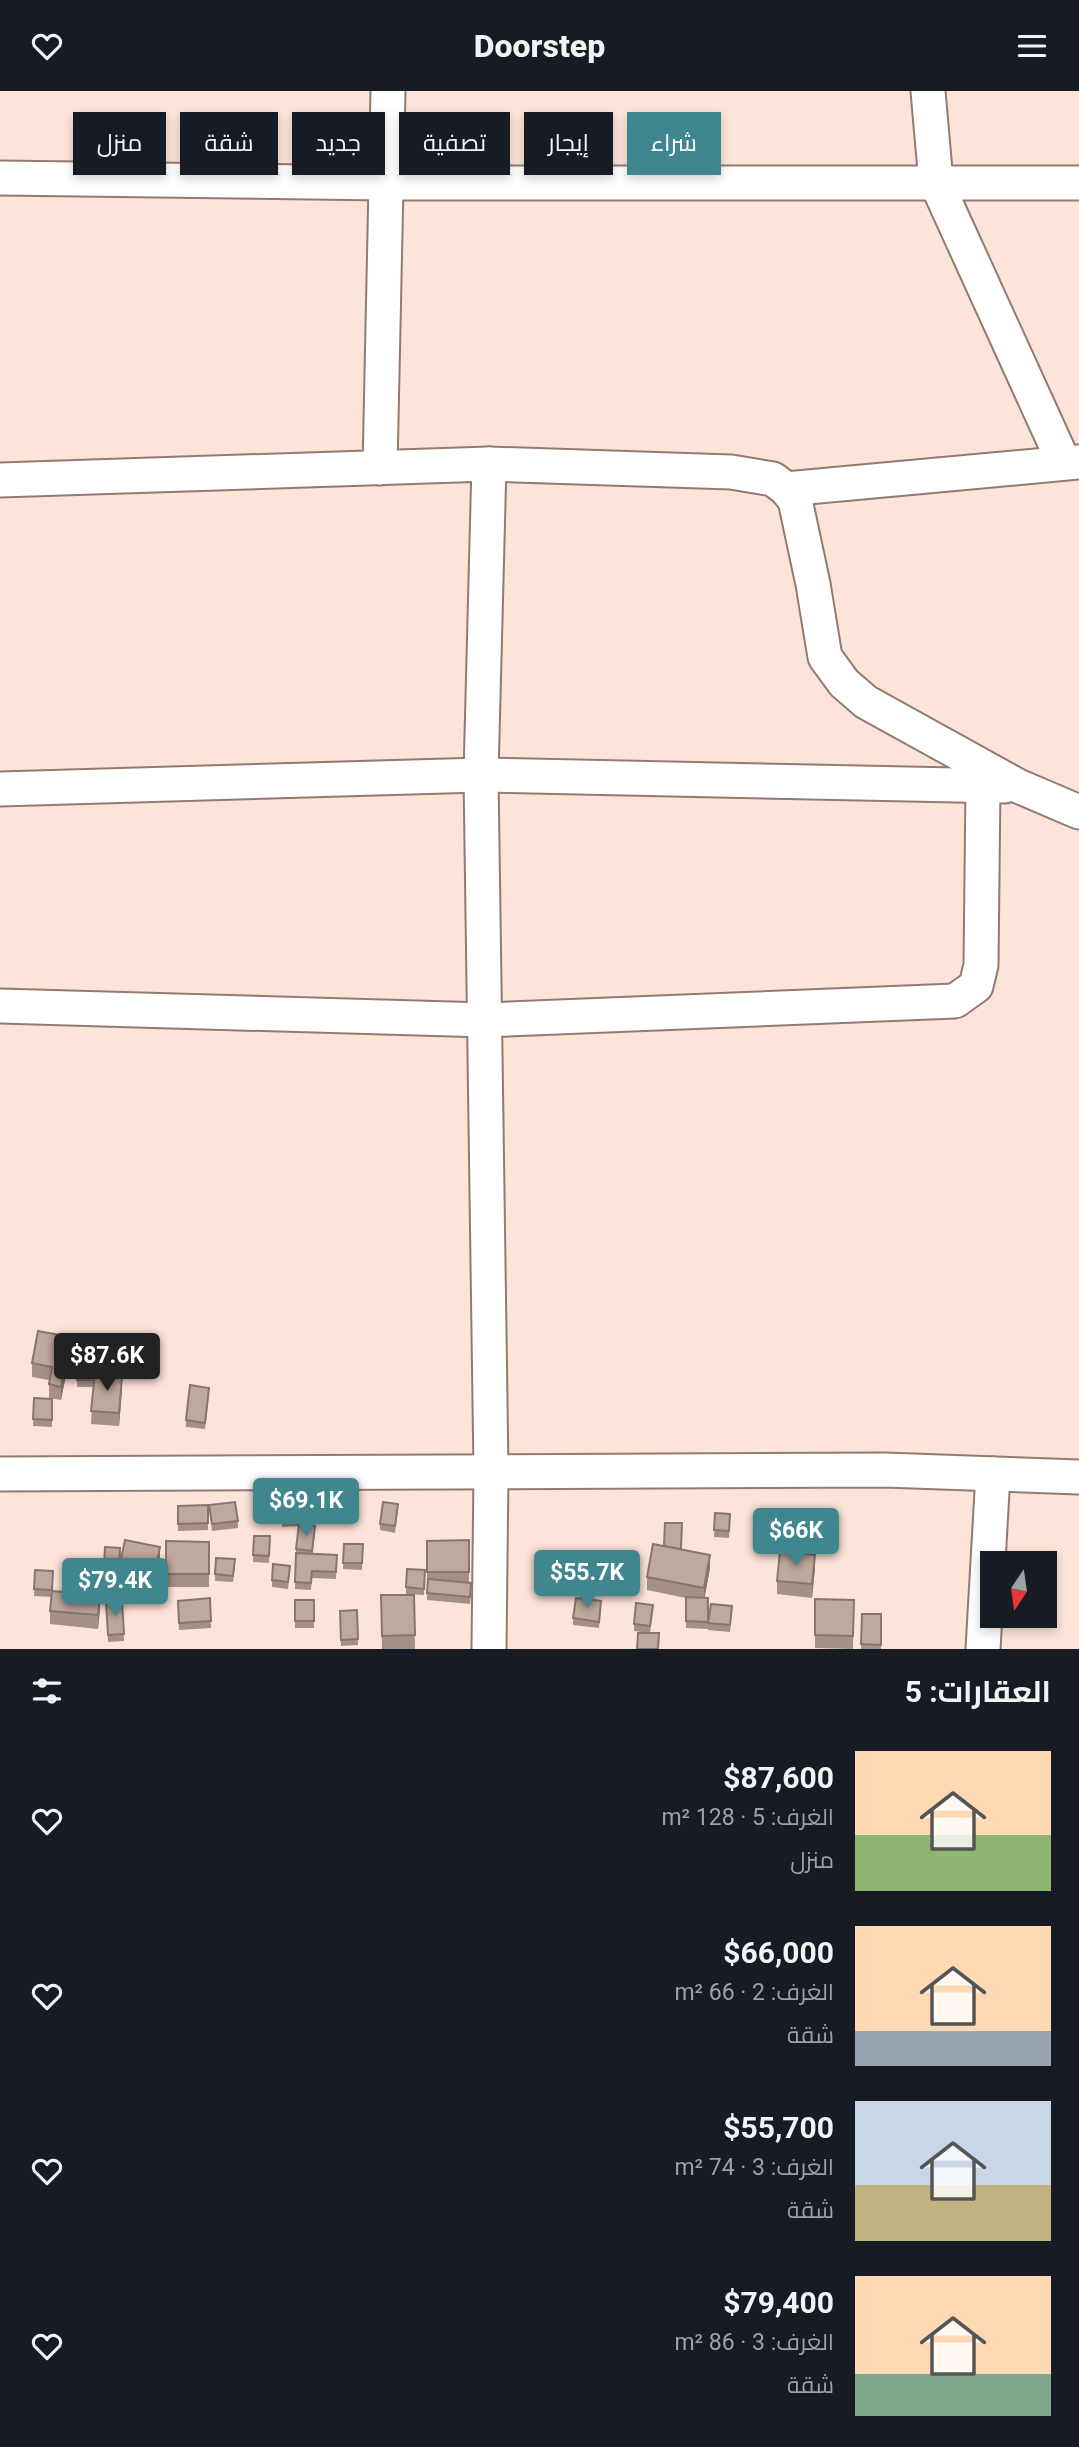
<!DOCTYPE html>
<html lang="ar">
<head>
<meta charset="utf-8">
<style>
	:root { --surface:#171b24; --page:#20242c; --text:#f1f3f6; --muted:#9ea1a6; --accent:#3f868e }
	body { margin:0; font-family:Roboto,Cairo,sans-serif; background:var(--page); color:var(--text); direction:rtl; height:100vh; display:flex; flex-direction:column; font-size:26px; white-space:nowrap }
	* { box-sizing:border-box; margin:0 }
	p { font-size:23px; color:var(--muted) }
	.icon { flex:none; width:38px; height:38px; fill:none; stroke:currentColor; stroke-width:2; stroke-linecap:round; stroke-linejoin:round }
	.map { position:relative; height:1558px; overflow:hidden; direction:ltr }
	.side { display:flex; flex-direction:column; background:var(--surface); flex:1 }
	.side>* { flex:none }
	.top-card { position:absolute; left:21px; top:21px; width:700px; height:63px; direction:rtl; display:flex; gap:14px }
	.needle { width:46px; rotate:193deg }
	.buttons { position:absolute; left:980px; top:1460px; display:grid; gap:14px }
	.buttons a { display:grid; place-items:center; width:77px; height:77px; border-radius:0px; background:var(--surface); box-shadow:0 4px 10px #0003; font-size:35px }
	.price { position:absolute; translate:-50% -60px; padding:0 16px; border-radius:7px; background:var(--accent); color:#fff; font-size:23px; line-height:46px; filter:drop-shadow(0 2px 4px #0008) }
	.price::after { content:''; position:absolute; left:50%; top:42px; width:21px; height:16px; margin-left:-10px; background:inherit; clip-path:polygon(0 0,100% 0,50% 100%) }
	.price.selected { background:#222; color:#fff }
	ul { padding:0; list-style:none }
	li { display:flex; align-items:center; gap:21px; height:175px; padding:0 28px }
	li span { display:grid; place-items:center; flex:none; width:196px; height:140px; border-radius:0px; color:#555 }
	li>.icon { margin-inline-start:auto }
	span .icon { width:84px; height:84px; fill:#fffc; stroke-width:1 }
	li b { font-size:30px }
	h2 { display:flex; justify-content:space-between; align-items:center; height:84px; padding:0 28px; font-size:30px }
	.pill { padding:0 24px; border-radius:0px; background:var(--surface); box-shadow:0 4px 10px #0003; font-size:24px; line-height:63px }
	.pill.selected { background:var(--accent); color:#fff }
	header { display:flex; justify-content:space-between; align-items:center; height:91px; padding:0 28px; background:var(--surface); font-size:32px; font-weight:800 }
	.map>svg:first-child { display:block }
</style>
</head>
<body>
<header><svg class="icon" aria-label="menu" viewBox="0 0 24 24"><path d="M4 6h16M4 12h16M4 18h16"/></svg>Doorstep<svg class="icon" aria-label="heart" viewBox="0 0 24 24"><path d="M12 20l-8-8c-3-5 5-10 8-4 3-6 11-1 8 4z"/></svg></header>
<div class="map">
<svg width="1079" height="1558" viewBox="0 0 1079 1558">
	<rect width="100%" height="100%" fill="#fde4d9"/>
	<g fill="none" stroke-linecap="round" stroke-linejoin="round">
		<g stroke="#917b71" stroke-width="37">
			<g id="minor">
				<polyline points="928,0 936,91 1064,372"/>
				<polyline points="0,87 386,92 1079,92"/>
				<polyline points="380,377 388,0"/>
				<polyline points="0,389 489,373 731,381 773,388 786,398 795,409 813,493 825,566 844,592 866,611 1018,695 1079,721"/>
				<polyline points="786,398 1079,371"/>
				<polyline points="0,698 481,684 1005,695"/>
				<polyline points="0,915 486,929 955,910 976,895 981,874 983,694"/>
				<polyline points="0,1383 885,1379 1079,1386"/>
				<polyline points="489,1558 491,1380 481,684 489,373"/>
				<polyline points="983,1558 993,1383"/>
			</g>
		</g>
		<use href="#minor" stroke="#fff" stroke-width="33"/>
	</g>
	<g fill="#a49088">
		<polygon points="78,1250 95,1282 122,1298 119,1335 91,1333 93,1296 77,1296"/>
		<polygon points="71,1259 61,1309 49,1307 49,1289 32,1286 32,1272"/>
		<polygon points="209,1303 205,1338 186,1336 186,1329"/>
		<polygon points="34,1307 52,1308 52,1336 33,1335"/>
		<polygon points="313,1411 315,1442 313,1462 337,1464 336,1488 312,1487 311,1499 295,1498 296,1458 299,1435 282,1436 281,1413"/>
		<polygon points="208,1414 208,1439 178,1440 178,1415"/>
		<polygon points="209,1414 238,1430 238,1437 212,1440"/>
		<polygon points="398,1419 395,1442 380,1439 380,1433"/>
		<polygon points="715,1422 730,1423 729,1447 714,1446"/>
		<polygon points="254,1445 270,1445 269,1472 253,1471"/>
		<polygon points="469,1449 469,1492 471,1499 470,1513 427,1509 427,1450"/>
		<polygon points="166,1450 209,1451 209,1496 166,1496"/>
		<polygon points="344,1453 363,1453 362,1479 343,1478"/>
		<polygon points="105,1456 120,1476 160,1469 154,1498 119,1491 119,1485 119,1503 103,1503"/>
		<polygon points="681,1459 710,1477 704,1507 708,1507 708,1538 686,1537 686,1507 647,1499 647,1486"/>
		<polygon points="235,1475 233,1491 215,1490 215,1483"/>
		<polygon points="815,1477 812,1507 777,1503 777,1490"/>
		<polygon points="35,1479 53,1480 52,1506 34,1505"/>
		<polygon points="425,1479 424,1504 406,1503 406,1496"/>
		<polygon points="290,1482 288,1498 272,1496 272,1489"/>
		<polygon points="381,1504 414,1504 415,1558 382,1558"/>
		<polygon points="210,1507 211,1537 179,1539 178,1517"/>
		<polygon points="815,1508 854,1509 853,1558 815,1557"/>
		<rect x="295" y="1509" width="19" height="28"/>
		<polygon points="122,1510 124,1550 108,1551 106,1511"/>
		<polygon points="601,1517 599,1537 573,1534 573,1527"/>
		<polygon points="100,1518 98,1538 50,1533 50,1520"/>
		<polygon points="357,1519 358,1554 341,1555 340,1520"/>
		<polygon points="653,1521 650,1542 634,1540 634,1533"/>
		<polygon points="732,1522 730,1541 708,1539 708,1532"/>
		<polygon points="862,1523 881,1523 881,1558 861,1558"/>
	</g>
	<g fill="#86766f">
		<polygon points="71,1246 71,1259 61,1309 61,1296"/>
		<polygon points="122,1285 122,1298 119,1335 119,1322"/>
		<polygon points="160,1456 160,1469 154,1498 154,1485"/>
		<polygon points="710,1464 710,1477 704,1510 704,1497"/>
		<polygon points="815,1464 815,1477 812,1507 812,1493"/>
		<polygon points="100,1504 100,1518 98,1538 98,1524"/>
	</g>
	<g fill="#bfa89e" stroke="#86766f" stroke-width="2">
		<polygon points="38,1240 71,1246 61,1296 49,1293 52,1276 32,1272"/>
		<polygon points="78,1250 95,1250 94,1289 77,1289"/>
		<polygon points="95,1282 122,1285 119,1322 91,1320"/>
		<polygon points="190,1294 209,1297 205,1332 186,1329"/>
		<polygon points="34,1307 52,1308 52,1329 33,1328"/>
		<polygon points="235,1411 238,1430 212,1433 209,1414"/>
		<polygon points="313,1411 314,1428 282,1429 281,1413"/>
		<polygon points="383,1411 398,1413 395,1435 380,1433"/>
		<polygon points="208,1414 208,1432 178,1433 178,1415"/>
		<polygon points="715,1422 730,1423 729,1440 714,1439"/>
		<polygon points="665,1432 682,1432 681,1458 664,1455"/>
		<polygon points="299,1433 315,1435 312,1460 296,1458"/>
		<polygon points="254,1445 270,1445 269,1465 253,1464"/>
		<polygon points="125,1449 160,1456 154,1485 119,1478"/>
		<polygon points="469,1449 469,1481 427,1481 427,1450"/>
		<polygon points="166,1450 209,1451 209,1483 166,1483"/>
		<polygon points="344,1453 363,1453 362,1472 343,1472"/>
		<polygon points="653,1453 710,1464 704,1497 647,1486"/>
		<polygon points="105,1456 120,1457 119,1497 103,1496"/>
		<polygon points="780,1460 815,1464 812,1493 777,1490"/>
		<polygon points="296,1462 337,1464 336,1481 312,1480 311,1492 295,1491"/>
		<polygon points="216,1467 235,1468 233,1485 215,1483"/>
		<polygon points="273,1473 290,1475 288,1491 272,1489"/>
		<polygon points="407,1478 425,1479 424,1498 406,1496"/>
		<polygon points="35,1479 53,1480 52,1499 34,1498"/>
		<polygon points="428,1488 471,1492 470,1506 427,1502"/>
		<polygon points="52,1500 100,1504 98,1524 50,1520"/>
		<polygon points="381,1504 414,1504 415,1544 382,1545"/>
		<polygon points="686,1506 708,1507 708,1531 686,1530"/>
		<polygon points="210,1507 211,1530 179,1532 178,1510"/>
		<polygon points="576,1507 601,1510 599,1531 573,1527"/>
		<polygon points="815,1508 854,1509 853,1545 815,1544"/>
		<rect x="295" y="1509" width="19" height="21"/>
		<polygon points="122,1510 124,1543 108,1544 106,1511"/>
		<polygon points="636,1512 653,1514 650,1535 634,1533"/>
		<polygon points="711,1513 732,1515 730,1534 708,1532"/>
		<polygon points="357,1519 358,1548 341,1549 340,1520"/>
		<polygon points="862,1523 881,1523 881,1554 861,1553"/>
		<polygon points="638,1542 659,1542 658,1558 637,1558"/>
	</g>
</svg>
<div class="buttons">
<a><svg class="needle" viewBox="-14 -14 28 28"><path d="M0-13l5 13h-10z" fill="#e53935"/><path d="M0 13l5-13h-10z" fill="#9ea1a6"/></svg></a>
</div>
<b class="price selected" style="left:107px;top:1302px">$87.6K</b>
<b class="price" style="left:306px;top:1447px">$69.1K</b>
<b class="price" style="left:796px;top:1477px">$66K</b>
<b class="price" style="left:587px;top:1519px">$55.7K</b>
<b class="price" style="left:115px;top:1527px">$79.4K</b>
<div class="top-card">
<a class="pill selected">شراء</a>
<a class="pill">إيجار</a>
<a class="pill">تصفية</a>
<a class="pill">جديد</a>
<a class="pill">شقة</a>
<a class="pill">منزل</a>
</div>
</div>
<section class="side">
<h2>العقارات: 5<svg class="icon" aria-label="filters" viewBox="0 0 24 24"><path d="M4 7h16M4 17h16"/><circle cx="9" cy="7" r="2"/><circle cx="15" cy="17" r="2"/></svg></h2>
<ul>
<li><span style="background:linear-gradient(#ffd9b3 60%,#8fb573 0)"><svg class="icon" aria-label="home" viewBox="0 0 24 24"><path d="M3 11l9-7 9 7M6 9v11h12V9"/></svg></span><div><b>$87,600</b><p>الغرف: 5 · 128 m²</p><p>منزل</p></div><svg class="icon" aria-label="heart" viewBox="0 0 24 24"><path d="M12 20l-8-8c-3-5 5-10 8-4 3-6 11-1 8 4z"/></svg></li>
<li><span style="background:linear-gradient(#ffd9b3 75%,#9aa5b1 0)"><svg class="icon" aria-label="home" viewBox="0 0 24 24"><path d="M3 11l9-7 9 7M6 9v11h12V9"/></svg></span><div><b>$66,000</b><p>الغرف: 2 · 66 m²</p><p>شقة</p></div><svg class="icon" aria-label="heart" viewBox="0 0 24 24"><path d="M12 20l-8-8c-3-5 5-10 8-4 3-6 11-1 8 4z"/></svg></li>
<li><span style="background:linear-gradient(#c9d6e8 60%,#c2b280 0)"><svg class="icon" aria-label="home" viewBox="0 0 24 24"><path d="M3 11l9-7 9 7M6 9v11h12V9"/></svg></span><div><b>$55,700</b><p>الغرف: 3 · 74 m²</p><p>شقة</p></div><svg class="icon" aria-label="heart" viewBox="0 0 24 24"><path d="M12 20l-8-8c-3-5 5-10 8-4 3-6 11-1 8 4z"/></svg></li>
<li><span style="background:linear-gradient(#ffd9b3 70%,#7fa58c 0)"><svg class="icon" aria-label="home" viewBox="0 0 24 24"><path d="M3 11l9-7 9 7M6 9v11h12V9"/></svg></span><div><b>$79,400</b><p>الغرف: 3 · 86 m²</p><p>شقة</p></div><svg class="icon" aria-label="heart" viewBox="0 0 24 24"><path d="M12 20l-8-8c-3-5 5-10 8-4 3-6 11-1 8 4z"/></svg></li>
</ul>
</section>
</body>
</html>
